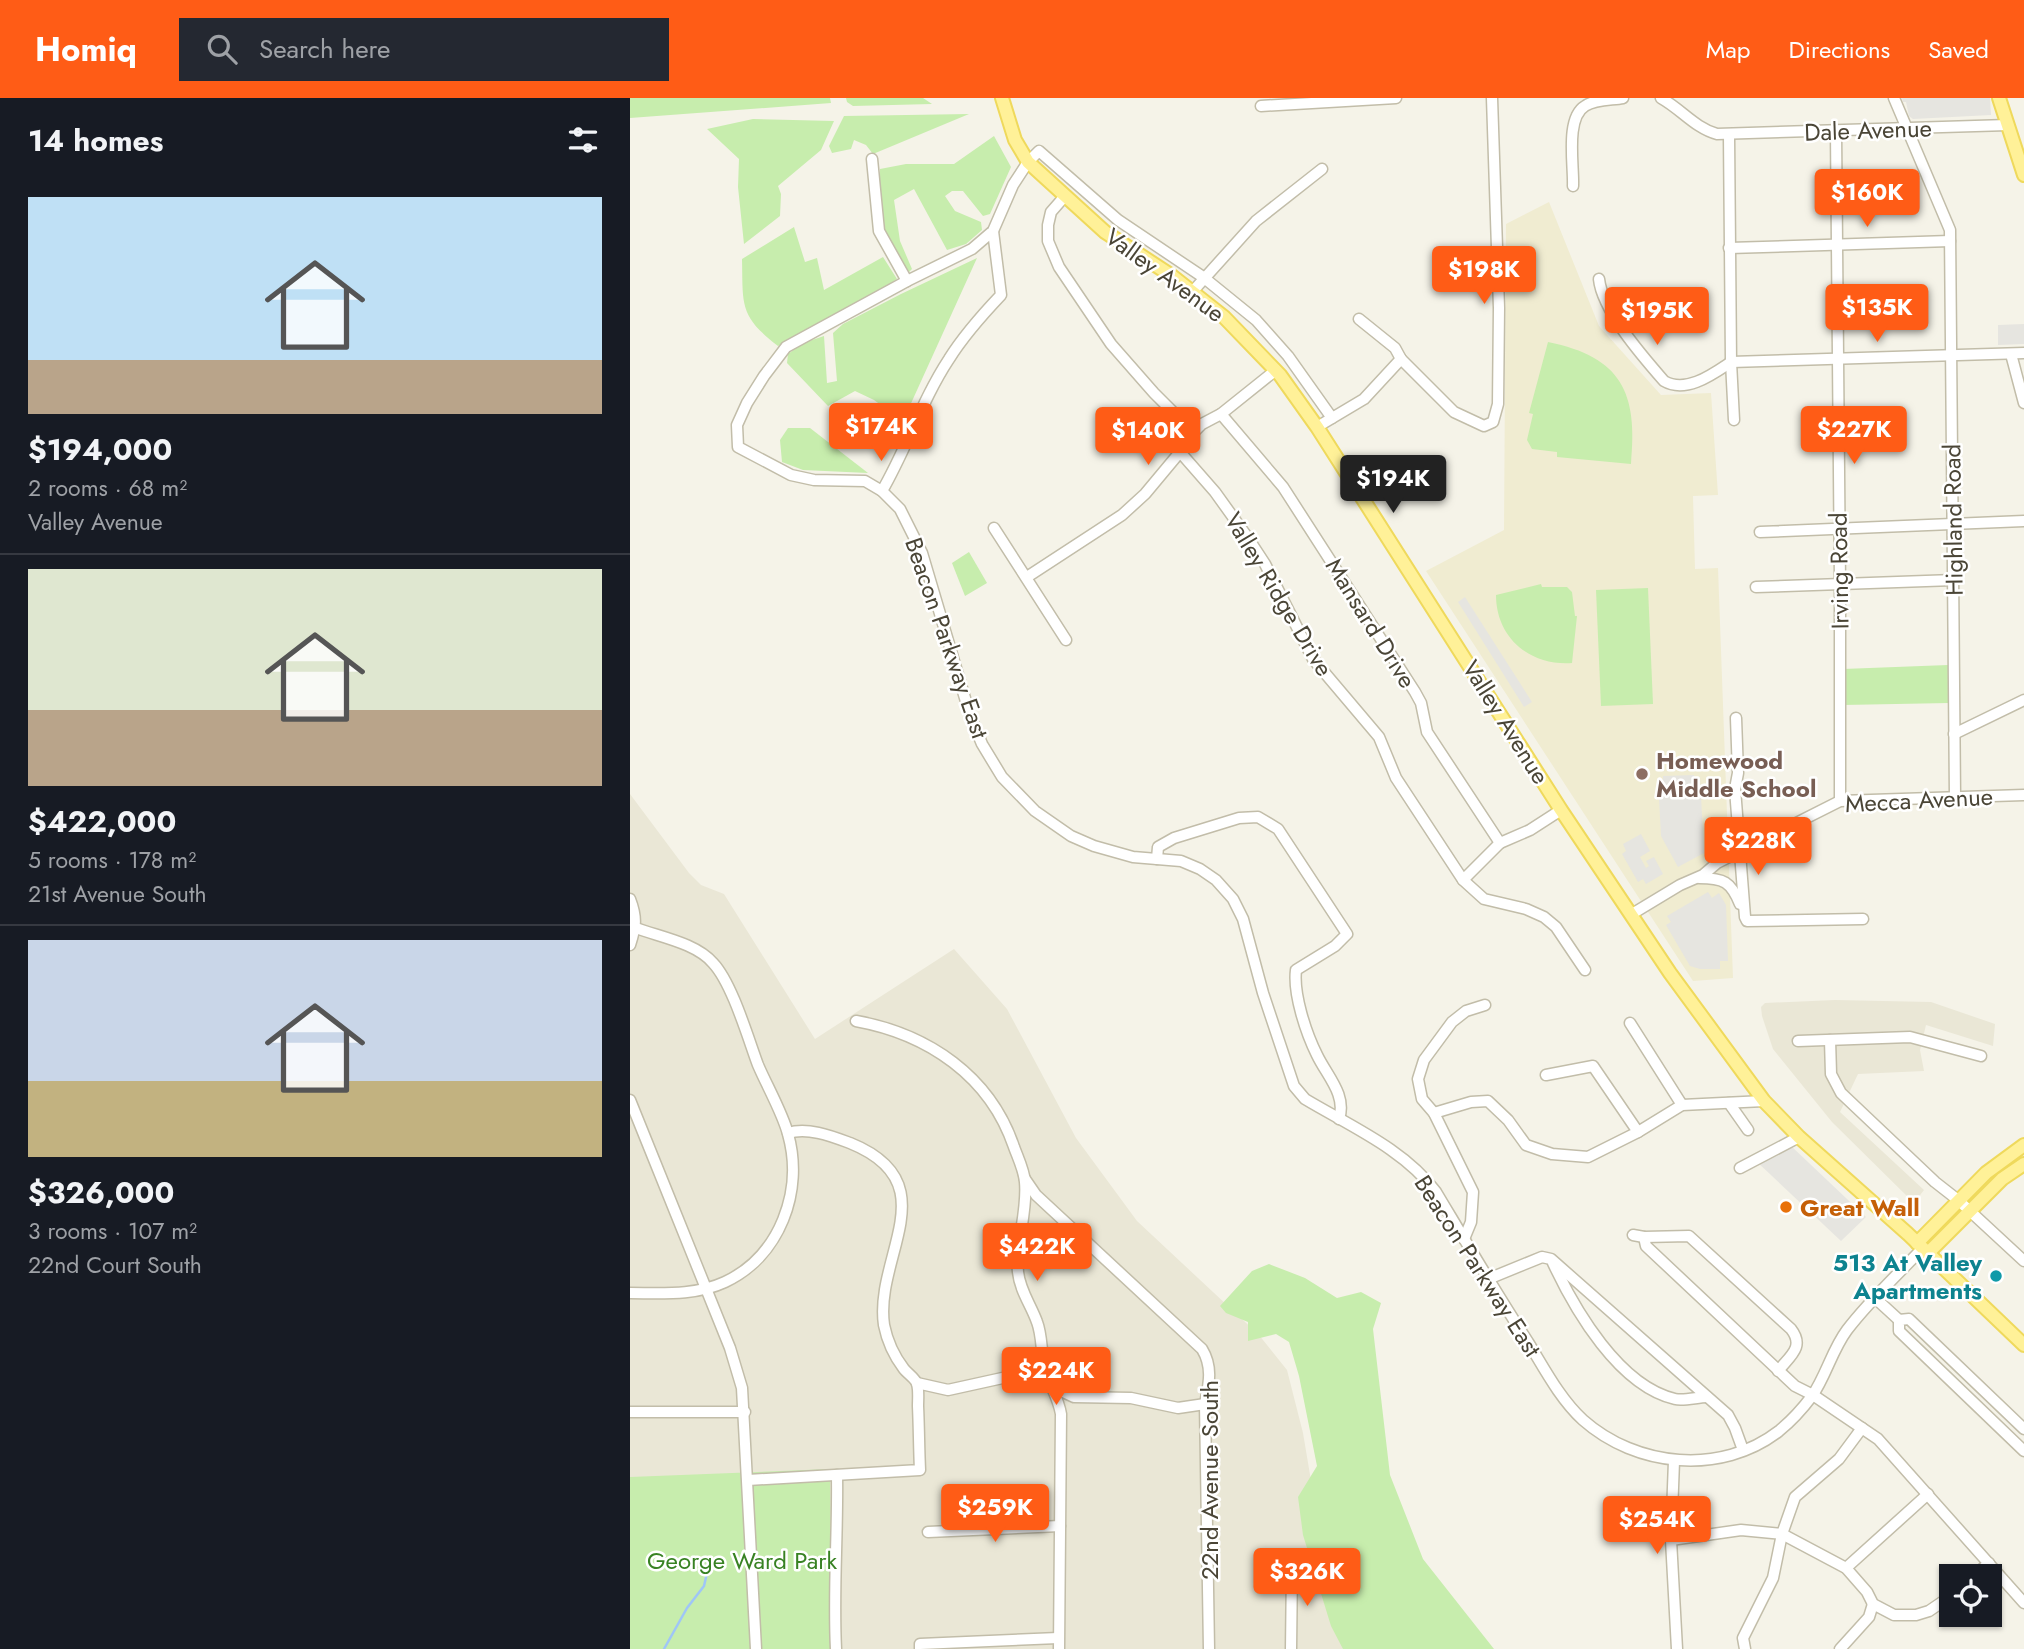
<!DOCTYPE html>
<html lang="en">
<head>
<meta charset="utf-8">
<style>
	:root { --surface:#171b24; --page:#242831; --text:#f1f3f6; --muted:#9ea1a6; --line:#363941; --accent:#ff5c16 }
	body { margin:0; font-family:Jost,sans-serif; background:var(--page); color:var(--text); height:100vh; display:flex; flex-direction:column; font-size:26px; white-space:nowrap }
	* { box-sizing:border-box; margin:0 }
	p { font-size:23px; color:var(--muted) }
	.icon { flex:none; width:38px; height:38px; fill:none; stroke:currentColor; stroke-width:2; stroke-linecap:round; stroke-linejoin:round }
	.map { position:relative; flex:1; overflow:hidden }
	.sheet { display:flex; flex-direction:column; background:var(--surface); width:630px }
	.sheet>* { flex:none }
	.buttons { position:absolute; left:1309px; top:1466px; display:grid; gap:14px }
	.buttons a { display:grid; place-items:center; width:63px; height:63px; border-radius:0px; background:var(--surface); box-shadow:0 2px 5px #0004; font-size:35px }
	.price { position:absolute; translate:-50% -60px; padding:0 16px; border-radius:7px; background:var(--accent); color:#fff; font-size:23px; line-height:46px; filter:drop-shadow(0 2px 4px #0008) }
	.price::after { content:''; position:absolute; left:50%; top:42px; width:21px; height:16px; margin-left:-10px; background:inherit; clip-path:polygon(0 0,100% 0,50% 100%) }
	.price.selected { background:#222; color:#fff }
	ul { padding:0; list-style:none }
	li { display:grid; align-content:center; gap:14px; height:371px; padding:0 28px }
	li+li { border-top:2px solid var(--line) }
	li span { display:grid; place-items:center; height:217px; border-radius:0px; color:#555 }
	li>.icon { margin-inline-start:auto }
	span .icon { width:126px; height:126px; fill:#fffc; stroke-width:1 }
	li b { font-size:30px }
	h2 { display:flex; justify-content:space-between; align-items:center; height:84px; padding:0 28px; font-size:30px }
	header { display:flex; align-items:center; gap:42px; box-sizing:border-box; height:98px; padding:0 35px; background:var(--accent); color:#fff }
	header strong { font-size:33px }
	nav { display:flex; gap:38px; margin-inline-start:auto; font-size:24px }
	.search { width:490px; height:63px; background:var(--page); display:flex; align-items:center; gap:18px; box-sizing:border-box; padding:0 24px; border-radius:0px; color:var(--muted); font-size:26px }
	main { display:flex; flex:1; min-height:0 }
	.map>svg:first-child { display:block }
</style>
</head>
<body>
<header>
<strong>Homiq</strong>
<div class="search"><svg class="icon" aria-label="search" viewBox="0 0 24 24"><circle cx="10" cy="10" r="6"/><path d="M15 15l6 6"/></svg>Search here</div>
<nav><a>Map</a><a>Directions</a><a>Saved</a></nav>
</header>
<main>
<section class="sheet">
<h2>14 homes<svg class="icon" aria-label="filters" viewBox="0 0 24 24"><path d="M4 7h16M4 17h16"/><circle cx="9" cy="7" r="2"/><circle cx="15" cy="17" r="2"/></svg></h2>
<ul>
<li><span style="background:linear-gradient(#bfe0f5 75%,#b9a48a 0)"><svg class="icon" aria-label="home" viewBox="0 0 24 24"><path d="M3 11l9-7 9 7M6 9v11h12V9"/></svg></span><div><b>$194,000</b><p>2 rooms · 68 m²</p><p>Valley Avenue</p></div></li>
<li><span style="background:linear-gradient(#dfe7d0 65%,#b9a48a 0)"><svg class="icon" aria-label="home" viewBox="0 0 24 24"><path d="M3 11l9-7 9 7M6 9v11h12V9"/></svg></span><div><b>$422,000</b><p>5 rooms · 178 m²</p><p>21st Avenue South</p></div></li>
<li><span style="background:linear-gradient(#c9d6e8 65%,#c2b280 0)"><svg class="icon" aria-label="home" viewBox="0 0 24 24"><path d="M3 11l9-7 9 7M6 9v11h12V9"/></svg></span><div><b>$326,000</b><p>3 rooms · 107 m²</p><p>22nd Court South</p></div></li>
</ul>
</section>
<div class="map">
<svg width="1394" height="1551" viewBox="0 0 1394 1551">
	<rect width="100%" height="100%" fill="#f5f3e8"/>
	<g fill="#eae7d6">
		<polygon points="0,696 59,775 71,787 94,796 185,941 324,851 377,911 446,1040 507,1123 629,1237 657,1272 673,1335 692,1448 721,1551 202,1551 0,1379"/>
		<polygon points="1205,902 1301,904 1365,926 1363,948 1296,927 1290,952 1294,973 1228,976 1210,1014 1294,1092 1284,1105 1202,1024 1143,951 1132,918 1131,909 1135,905"/>
	</g>
	<polygon fill="#f0ecd1" points="919,104 969,228 1031,297 1081,295 1088,397 1063,398 1065,471 1088,470 1103,880 1063,883 796,473 874,432 876,126"/>
	<g fill="#c7edad">
		<polygon points="0,0 200,0 201,5 0,20"/>
		<polygon points="216,0 293,0 302,6 223,8 217,4"/>
		<polygon points="339,16 243,56 236,47 224,42 221,51 202,55 199,48 214,18"/>
		<polygon points="123,21 204,23 191,52 148,88 151,96 150,118 114,146 108,89 109,61 77,31"/>
		<polygon points="364,38 381,69 360,116 353,118 333,93 322,93 315,98 325,113 351,124 352,132 336,146 317,152 284,91 264,102 270,143 282,171 277,176 255,136 249,99 250,71 276,66 324,66"/>
		<path d="M164,129l11,35 12,-4 7,32 59,-33 14,22 -24,16 -95,51c-39,-30 -35,-41 -36,-87z"/>
		<polygon points="347,160 273,323 244,302 225,293 198,308 157,265 158,256 173,245 194,238 197,285 207,283 203,235 213,226 271,196"/>
		<path d="M918,244c74,15 90,51 83,122l-74,-7v-5l-25,-3 -5,-9 6,-26 -4,-1z"/>
		<polygon points="158,330 180,330 238,375 173,372 152,364 150,342"/>
		<polygon points="339,454 357,485 335,498 322,465"/>
		<path d="M911,486l1,3h25l5,5 3,24h2l-5,47c-43,3 -76,-26 -76,-68z"/>
		<polygon points="1018,490 1023,606 971,608 966,492"/>
		<polygon points="1318,567 1319,605 1213,607 1213,571"/>
		<polygon points="639,1166 675,1180 707,1200 731,1194 751,1205 743,1231 760,1377 793,1461 864,1551 713,1551 701,1528 673,1437 668,1399 687,1368 669,1278 659,1244 646,1236 618,1243 618,1224 596,1215 590,1208 622,1173"/>
		<polygon points="200,1371 202,1551 0,1551 0,1379"/>
	</g>
	<g fill="#e6e5e0">
		<polygon points="1272,0 1360,0 1361,17 1283,21 1279,18 1276,4 1273,4"/>
		<polygon points="1394,226 1394,246 1368,247 1368,227"/>
		<polygon points="835,499 902,604 894,609 828,504"/>
		<polygon points="1064,677 1064,679 1070,679 1074,755 1048,769 1031,738 1028,682 1033,681 1033,678"/>
		<polygon points="1011,736 1020,753 1010,759 1016,770 1019,768 1016,763 1024,759 1033,776 1016,786 1013,781 1008,784 992,756 996,753 993,746"/>
		<polygon points="1078,794 1082,800 1089,795 1096,807 1098,863 1090,863 1090,871 1070,871 1060,868 1036,827 1041,824 1037,818"/>
		<polygon points="1160,1047 1236,1119 1211,1143 1126,1063"/>
	</g>
	<g fill="none" stroke-linecap="round" stroke-linejoin="round">
		<polyline stroke="#9fc6f7" stroke-width="2.5" points="34,1551 57,1510 74,1488 80,1462"/>
		<g stroke="#c2bda9" stroke-width="13">
			<g id="minor">
				<path d="M1031,0c20,11 34,30 56,36l291,-9"/>
				<polyline points="1264,0 1320,132 1325,700"/>
				<polyline points="631,8 766,0"/>
				<polyline points="1206,33 1210,486 1210,703"/>
				<polyline points="1099,37 1101,264 1104,322"/>
				<polyline points="242,61 249,133 277,183"/>
				<path d="M943,88c1,-20 -8,-68 12,-80 10,-7 27,-6 38,-8"/>
				<polyline points="435,98 421,114 418,127 418,143 429,169 481,246 524,295 563,334"/>
				<polyline points="1099,150 1320,143"/>
				<path d="M969,181c3,31 44,78 65,102 22,13 49,-7 67,-19"/>
				<polyline points="563,193 626,123 692,71"/>
				<polyline points="729,221 765,250 771,261 824,314 854,328 863,324 868,306 869,210 862,0"/>
				<polyline points="1381,256 1394,305"/>
				<polyline points="1101,264 1394,255"/>
				<polyline points="591,316 653,389 785,594 791,605 797,634 870,745"/>
				<path d="M702,320l-44,-62 -32,-36 -53,-43 -85,-57 -79,-69 -11,11 -15,23 -20,46 -21,18 -65,32 -121,66 -22,29 -17,27 -10,22 1,22 53,28 23,5 51,1 17,10 18,18 22,44 48,162 12,29 20,33 33,34 36,25 23,10 39,11 48,4 19,8 16,11 17,19 10,20 20,74 31,93 11,13c45,27 99,50 131,93 30,50 60,101 92,150 16,26 32,57 55,78 53,47 138,56 196,11 11,-9 24,-23 33,-35 14,-20 20,-46 35,-66 22,-29 50,-55 76,-82"/>
				<polyline points="687,329 734,301 771,261"/>
				<polyline points="550,354 585,394 618,440 635,466 683,561 749,639 766,680 833,782 854,801 896,811 914,819 926,829 955,872"/>
				<path d="M252,393c25,-43 40,-91 67,-132 15,-24 33,-44 52,-64l-8,-64"/>
				<polyline points="364,430 436,542"/>
				<polyline points="1130,434 1394,423"/>
				<polyline points="397,479 492,417 515,396 550,354 555,343 572,326 591,316 646,272"/>
				<polyline points="1126,489 1324,482"/>
				<polyline points="1106,620 1108,675 1105,691 1115,819 1117,823 1233,821"/>
				<polyline points="1324,636 1394,602"/>
				<path d="M527,761l1,-12 16,-9 65,-20 19,-1 20,12 69,105 -12,12 -39,24c-3,24 10,63 21,85 10,21 30,40 22,64"/>
				<path d="M1069,780c25,0 32,4 41,26"/>
				<polyline points="833,782 870,745 900,732 931,712"/>
				<path d="M0,801c7,18 6,28 0,46"/>
				<polyline points="1002,816 1050,787 1073,777 1087,765 1210,703 1394,697"/>
				<path d="M226,923c72,13 134,55 158,126 4,11 10,23 11,35 3,30 -10,63 -7,90 2,19 13,33 19,50 5,13 4,28 7,42 3,17 14,32 17,50l-2,235"/>
				<polyline points="1000,925 1052,1007"/>
				<polyline points="1200,942 1201,976 1211,995 1305,1084 1328,1102 1394,1163"/>
				<polyline points="1168,943 1280,939 1351,958"/>
				<polyline points="0,1002 100,1250 112,1290 126,1551"/>
				<polyline points="1099,1005 1118,1032"/>
				<polyline points="804,1015 841,1004 858,1003 878,1022 896,1047 922,1056 958,1059 1008,1034 963,968 916,977"/>
				<polyline points="1008,1034 1052,1007 1134,1003"/>
				<polyline points="1110,1070 1169,1039"/>
				<path d="M395,1081l11,16 166,154c11,18 7,35 3,55l4,245"/>
				<path d="M1003,1137l11,2 45,-1 102,93c14,18 -1,27 -13,42"/>
				<polyline points="1014,1139 1016,1148 1165,1288 1183,1297 1248,1341 1394,1505"/>
				<polyline points="834,1141 841,1124 843,1094 804,1015 792,1001 788,981 794,962 822,924 836,913 855,907"/>
				<path d="M923,1165c22,47 66,123 122,136 9,2 23,-2 32,-2"/>
				<polyline points="858,1181 912,1159 921,1161 1098,1317 1105,1330 1113,1352"/>
				<path d="M0,1195c31,0 65,3 95,-11 55,-26 79,-91 63,-148 -5,-20 -21,-48 -30,-69 -10,-27 -26,-82 -45,-102 -17,-20 -53,-26 -77,-35"/>
				<polyline points="1245,1200 1269,1222"/>
				<polyline points="287,1285 318,1292 377,1279 401,1279 444,1299 501,1300 548,1310 575,1306"/>
				<polyline points="0,1314 115,1314"/>
				<polyline points="1394,1331 1279,1221 1269,1222 1269,1233 1394,1353"/>
				<polyline points="1044,1363 1041,1442 1047,1551"/>
				<path d="M118,1382l172,-10c-1,-21 -1,-43 -2,-64 0,-6 1,-16 -1,-22 -1,-5 -10,-11 -13,-15 -10,-13 -17,-29 -20,-44 -10,-69 65,-142 -34,-182 -19,-7 -42,-16 -62,-10"/>
				<polyline points="298,1434 430,1428"/>
				<polyline points="1041,1442 1111,1432 1152,1436 1216,1470 1237,1494 1243,1506 1264,1517 1286,1517 1299,1513 1321,1498"/>
				<polyline points="1216,1470 1298,1396"/>
				<polyline points="1343,1479 1359,1465"/>
				<path d="M206,1551c-3,-58 2,-116 1,-174"/>
				<polyline points="290,1551 290,1546 428,1540"/>
				<polyline points="661,1551 662,1470"/>
				<polyline points="1115,1551 1113,1540 1143,1480 1152,1436 1165,1399 1209,1361 1232,1330"/>
				<polyline points="1210,1551 1239,1519 1243,1506"/>
			</g>
		</g>
		<g stroke="#efd95c" stroke-width="16">
			<g id="major">
				<polyline points="372,0 385,42 398,64 475,134 542,178 594,219 650,277 687,329 931,712 1040,875 1134,1003 1169,1039 1278,1136 1394,1247"/>
				<polyline points="1369,0 1394,77"/>
				<polyline points="1287,1145 1356,1075 1394,1047"/>
				<polyline points="1298,1155 1372,1081 1394,1066"/>
			</g>
		</g>
		<use href="#minor" stroke="#fff" stroke-width="10"/>
		<use href="#major" stroke="#fff198" stroke-width="12"/>
	</g>
	<circle fill="#8d6e63" stroke="#fff" stroke-width="2.5" cx="1012" cy="676" r="7"/>
	<circle fill="#e8710a" stroke="#fff" stroke-width="2.5" cx="1156" cy="1109" r="7"/>
	<circle fill="#0f9aa8" stroke="#fff" stroke-width="2.5" cx="1366" cy="1178" r="7"/>
	<g text-anchor="middle" dominant-baseline="central" stroke-width="5" stroke-linejoin="round" paint-order="stroke">
		<g font-size="24" fill="#4a4536" stroke="#fff">
			<text transform="translate(1238 32) rotate(-2)">Dale Avenue</text>
			<text transform="translate(535 177) rotate(36)">Valley Avenue</text>
			<text transform="translate(1323 422) rotate(-91)">Highland Road</text>
			<text transform="translate(1209 473) rotate(-91)">Irving Road</text>
			<text transform="translate(649 496) rotate(59)">Valley Ridge Drive</text>
			<text transform="translate(741 525) rotate(58)">Mansard Drive</text>
			<text transform="translate(317 540) rotate(71)">Beacon Parkway East</text>
			<text transform="translate(876 624) rotate(58)">Valley Avenue</text>
			<text transform="translate(1289 702) rotate(-3)">Mecca Avenue</text>
			<text transform="translate(848 1168) rotate(57)">Beacon Parkway East</text>
			<text transform="translate(579 1382) rotate(-90)">22nd Avenue South</text>
		</g>
		<g font-size="24" font-weight="bold" fill="#785e54" stroke="#fff" text-anchor="start">
			<text x="1026" y="662">Homewood<tspan x="1026" dy="28">Middle School</tspan></text>
		</g>
		<g font-size="24" font-weight="bold" fill="#c56008" stroke="#fff" text-anchor="start">
			<text x="1170" y="1109">Great Wall</text>
		</g>
		<g font-size="24" font-weight="bold" fill="#0d838f" stroke="#fff" text-anchor="end">
			<text x="1352" y="1164">513 At Valley<tspan x="1352" dy="28">Apartments</tspan></text>
		</g>
		<g font-size="24" fill="#388223" stroke="#fff">
			<text x="112" y="1462">George Ward Park</text>
		</g>
	</g>
</svg>
<div class="buttons">
<a><svg class="icon" aria-label="locate" viewBox="0 0 24 24"><circle cx="12" cy="12" r="6"/><path d="M12 2v4M12 18v4M2 12h4M18 12h4"/></svg></a>
</div>
<b class="price" style="left:1237px;top:131px">$160K</b>
<b class="price" style="left:854px;top:208px">$198K</b>
<b class="price" style="left:1247px;top:246px">$135K</b>
<b class="price" style="left:1027px;top:249px">$195K</b>
<b class="price" style="left:251px;top:365px">$174K</b>
<b class="price" style="left:1224px;top:368px">$227K</b>
<b class="price" style="left:518px;top:369px">$140K</b>
<b class="price selected" style="left:763px;top:417px">$194K</b>
<b class="price" style="left:1128px;top:779px">$228K</b>
<b class="price" style="left:407px;top:1185px">$422K</b>
<b class="price" style="left:426px;top:1309px">$224K</b>
<b class="price" style="left:365px;top:1446px">$259K</b>
<b class="price" style="left:1027px;top:1458px">$254K</b>
<b class="price" style="left:677px;top:1510px">$326K</b>
</div>
</main>
</body>
</html>
